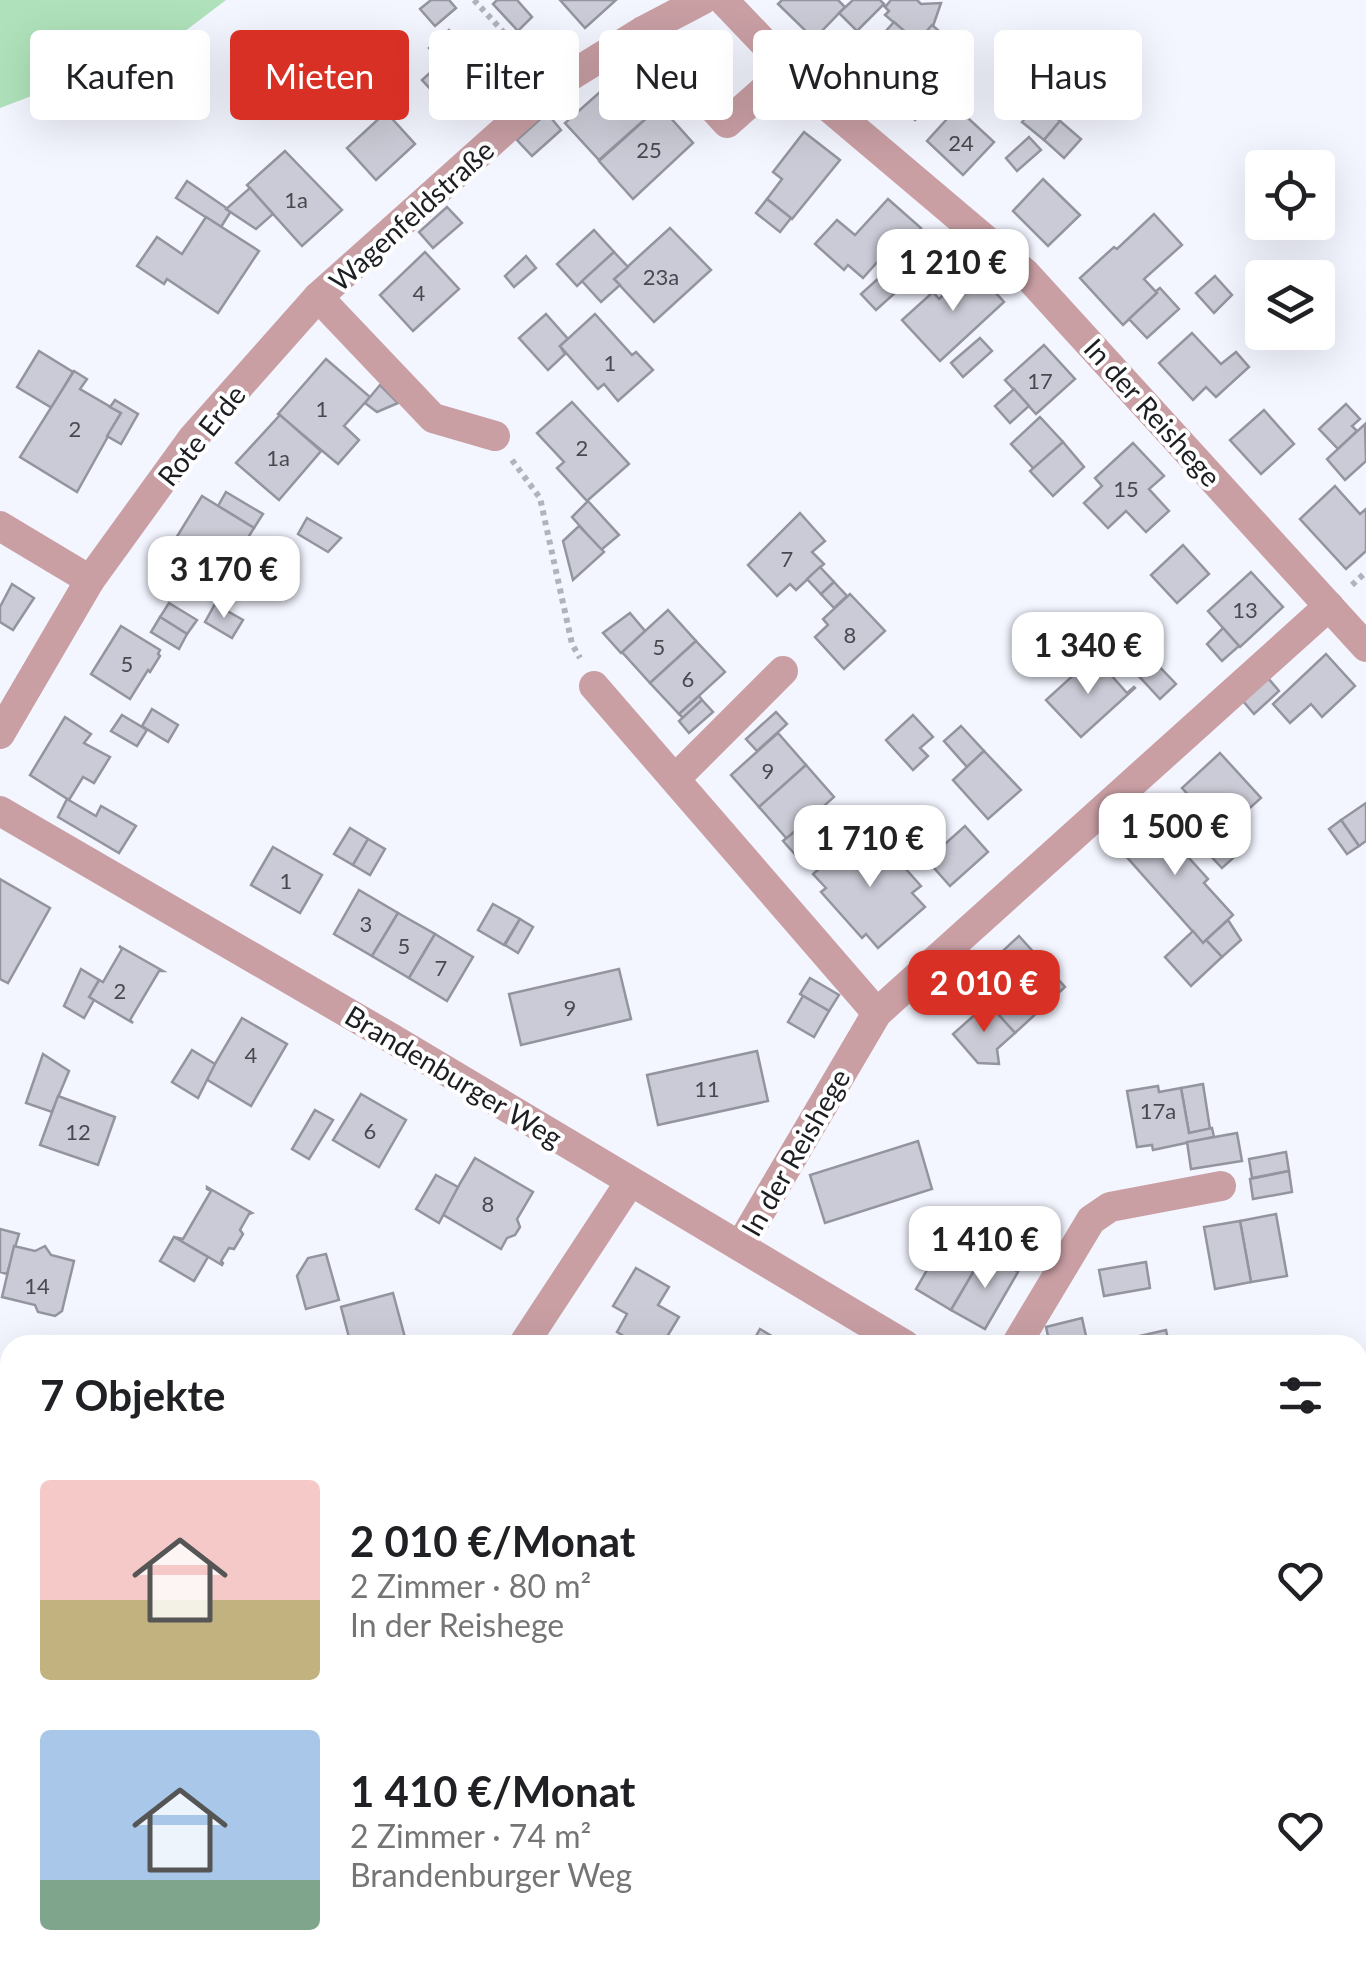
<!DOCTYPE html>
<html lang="de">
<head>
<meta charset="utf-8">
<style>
	:root { --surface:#fff; --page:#f6f6f6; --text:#202124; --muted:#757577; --accent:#d93025 }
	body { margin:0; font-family:Lato,sans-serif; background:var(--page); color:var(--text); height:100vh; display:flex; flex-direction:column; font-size:38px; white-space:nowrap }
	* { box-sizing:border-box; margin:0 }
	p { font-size:32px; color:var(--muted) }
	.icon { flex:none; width:55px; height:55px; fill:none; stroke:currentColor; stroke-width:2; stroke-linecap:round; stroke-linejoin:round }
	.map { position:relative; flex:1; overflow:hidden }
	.panel { position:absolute; left:0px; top:1335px; width:1368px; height:640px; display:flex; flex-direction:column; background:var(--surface); border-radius:30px 30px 0 0; box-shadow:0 10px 40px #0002 }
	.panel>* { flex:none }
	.banner { position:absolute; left:30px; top:30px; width:1308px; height:90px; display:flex; gap:20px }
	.fabs { position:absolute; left:1245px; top:150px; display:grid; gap:20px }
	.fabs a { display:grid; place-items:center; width:90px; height:90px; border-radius:10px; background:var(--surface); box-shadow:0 10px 40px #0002; font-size:50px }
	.price { position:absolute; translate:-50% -85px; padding:0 22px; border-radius:20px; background:#fff; color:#222; font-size:32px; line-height:65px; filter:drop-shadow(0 2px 5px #0008) }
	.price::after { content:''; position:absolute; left:50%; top:60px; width:30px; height:22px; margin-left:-15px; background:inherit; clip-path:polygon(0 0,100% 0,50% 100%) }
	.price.on { background:var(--accent); color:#fff }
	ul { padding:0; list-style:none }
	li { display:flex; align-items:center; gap:30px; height:250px; padding:0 40px }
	li span { display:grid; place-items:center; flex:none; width:280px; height:200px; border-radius:10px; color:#555 }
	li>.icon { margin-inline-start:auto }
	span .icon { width:120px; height:120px; fill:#fffc; stroke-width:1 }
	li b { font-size:42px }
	h2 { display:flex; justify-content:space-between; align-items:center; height:120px; padding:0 40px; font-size:42px }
	.tag { padding:0 35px; border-radius:10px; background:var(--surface); box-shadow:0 10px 40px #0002; font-size:35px; line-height:90px }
	.tag.on { background:var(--accent); color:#fff }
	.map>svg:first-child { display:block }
</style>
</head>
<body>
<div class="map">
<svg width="1366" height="1975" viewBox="0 0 1366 1975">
	<rect width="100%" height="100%" fill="#f3f5ff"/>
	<polygon fill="#afe2ba" points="0,0 226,0 168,44 0,108"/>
	<g fill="#cbcbd7" stroke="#94949f" stroke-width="2.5">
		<polygon points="431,0 449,0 456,8 435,26 420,9"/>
		<polygon points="497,0 517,0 532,17 518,31 493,4"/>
		<polygon points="560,0 616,0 585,28"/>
		<polygon points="782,0 838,0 845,7 814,39 778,4"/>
		<polygon points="853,0 880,0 884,4 857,31 839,13"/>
		<polygon points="891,0 917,0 921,4 941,3 933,26 917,42 885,15 889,11 883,5 886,6"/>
		<polygon points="894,22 917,42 932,25 959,48 930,80 918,70 887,105 849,72"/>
		<polygon points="449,30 491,75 451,111 422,80 442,62 429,48"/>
		<polygon points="360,52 368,61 356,71 348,63"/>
		<polygon points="368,61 383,77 362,97 347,79"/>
		<polygon points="626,69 660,106 599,160 565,123"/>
		<polygon points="918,70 944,94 915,120 893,99"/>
		<polygon points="1039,103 1060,121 1044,140 1022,122"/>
		<polygon points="660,106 693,143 633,199 599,161"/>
		<polygon points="957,108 994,142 963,175 927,141"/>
		<polygon points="386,112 415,144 376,180 347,148"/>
		<polygon points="547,113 561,130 532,156 517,140"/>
		<polygon points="1060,121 1081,139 1064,158 1044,140"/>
		<polygon points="804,132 840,160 792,219 767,199 782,179 773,172"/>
		<polygon points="1029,137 1041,150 1017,171 1006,158"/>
		<polygon points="285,151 342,210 302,246 247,185"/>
		<polygon points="1043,179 1080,215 1048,246 1013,211"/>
		<polygon points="187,181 231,211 221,227 176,198"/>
		<polygon points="250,188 273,214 256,229 226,209"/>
		<polygon points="767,199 791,218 780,232 756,213"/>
		<polygon points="888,199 921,228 888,266 880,259 863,278 848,265 844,270 815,244 837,220 855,235"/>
		<polygon points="447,207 462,223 433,248 419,232"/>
		<polygon points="1154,214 1182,245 1144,279 1157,293 1123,325 1080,278 1114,247 1117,249"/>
		<polygon points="206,217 259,251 218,313 167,279 164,284 137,266 157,237 182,254"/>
		<polygon points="670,228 711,270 654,322 614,279"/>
		<polygon points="594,230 614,252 577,286 557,264"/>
		<polygon points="425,252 459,289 413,331 380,295"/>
		<polygon points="614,252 628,267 614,279 620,285 601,302 582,281"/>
		<polygon points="526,256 536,268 514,287 505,276"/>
		<polygon points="889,266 905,284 876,310 861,294 890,268"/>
		<polygon points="973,268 1004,302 940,361 902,320 933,292 939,299"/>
		<polygon points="1215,276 1232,295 1214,313 1196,293"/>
		<polygon points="1160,288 1179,309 1147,338 1129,319 1157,293 1156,291"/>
		<polygon points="546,314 568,339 560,346 565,354 548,370 519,338"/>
		<polygon points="595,314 632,355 636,352 653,370 618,401 604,384 598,389 560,346"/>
		<polygon points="1192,333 1221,364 1236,352 1249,367 1216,397 1206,387 1193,400 1159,363"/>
		<polygon points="980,338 992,351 963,377 951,363"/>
		<polygon points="1044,345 1075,379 1036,414 1005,380"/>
		<polygon points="39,351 73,372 52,408 17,387"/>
		<polygon points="326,359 370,397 344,426 359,440 338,464 278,414"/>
		<polygon points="74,371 87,379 80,389 121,413 77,492 20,457"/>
		<polygon points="380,385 398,403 377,412 365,403"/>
		<polygon points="1014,389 1029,406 1010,423 995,406"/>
		<polygon points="115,400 138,414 121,444 107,436 121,413 110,407"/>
		<polygon points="572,402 629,464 587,501 557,468 564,462 537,433"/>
		<polygon points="1346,404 1360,419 1352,426 1357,431 1338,449 1319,429"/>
		<polygon points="1264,410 1294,444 1261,474 1230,440"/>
		<polygon points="280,415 321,451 279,500 236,463"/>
		<polygon points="1040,417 1063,442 1034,469 1011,444"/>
		<polygon points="1365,424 1366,461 1345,480 1327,459"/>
		<polygon points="1063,442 1084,467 1053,496 1030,471"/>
		<polygon points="1133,443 1164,476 1149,489 1169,511 1146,532 1126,511 1108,528 1084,503 1102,486 1095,478"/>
		<polygon points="1335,486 1360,514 1366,509 1366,551 1346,569 1300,519"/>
		<polygon points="226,492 263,514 254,528 218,506"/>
		<polygon points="202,496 254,528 220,583 206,575 194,596 155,572"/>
		<polygon points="588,501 619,535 601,550 572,517"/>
		<polygon points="800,513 825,541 812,552 824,564 796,590 790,584 777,596 748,565"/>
		<polygon points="307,518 341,538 328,552 298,534"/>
		<polygon points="579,526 604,552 573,580 563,541"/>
		<polygon points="1183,545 1209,574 1177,603 1151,575"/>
		<polygon points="820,567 834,582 821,594 807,579"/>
		<polygon points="1251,572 1283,607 1240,647 1208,611"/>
		<polygon points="834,582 847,596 834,608 821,594"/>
		<polygon points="12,584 34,598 13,630 0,622 0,607"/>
		<polygon points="850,594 885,631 844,669 815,637 828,625 823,619"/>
		<polygon points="169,603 197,620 187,634 160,617"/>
		<polygon points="215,604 243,620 232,638 205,622"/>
		<polygon points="668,610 696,641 650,683 622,652"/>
		<polygon points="630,613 645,631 621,653 603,633"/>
		<polygon points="160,617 187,634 179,649 151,632"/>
		<polygon points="121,626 160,650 158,654 160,656 150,672 148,670 130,699 91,674"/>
		<polygon points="1223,628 1239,646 1222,661 1207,644"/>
		<polygon points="696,641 725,672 679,714 650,683"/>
		<polygon points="1100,651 1102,652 1096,658 1127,693 1134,687 1135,688 1081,737 1046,700"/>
		<polygon points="1326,654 1355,686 1322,717 1311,704 1290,723 1273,704"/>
		<polygon points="1152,659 1176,684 1160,699 1136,673"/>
		<polygon points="1268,678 1279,691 1254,714 1243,701"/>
		<polygon points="699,696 702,700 683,718 679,714"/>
		<polygon points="702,700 713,712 689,733 679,721"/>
		<polygon points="152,709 178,725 168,742 142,726"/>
		<polygon points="776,712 787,724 757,751 746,739"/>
		<polygon points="122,715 147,730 137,746 111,731"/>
		<polygon points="913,715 933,737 920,748 928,756 913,770 886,740"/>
		<polygon points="65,717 91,734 84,743 110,757 94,783 83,777 69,800 30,775"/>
		<polygon points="961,726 984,751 967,767 944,741"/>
		<polygon points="778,733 806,765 759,807 731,775"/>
		<polygon points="984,751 1021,790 988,819 953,780"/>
		<polygon points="1220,753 1261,798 1223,832 1182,788"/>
		<polygon points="806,765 834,797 787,839 759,807"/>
		<polygon points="67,799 96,816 101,806 136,826 119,853 58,817"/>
		<polygon points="1366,803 1366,841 1359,846 1341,820"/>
		<polygon points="817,813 834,832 801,861 783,841"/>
		<polygon points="1206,814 1242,850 1222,868 1187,831"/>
		<polygon points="1150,815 1208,879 1204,883 1233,915 1203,943 1117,846"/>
		<polygon points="1341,820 1359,846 1347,854 1329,829"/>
		<polygon points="965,826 988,852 950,886 927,860"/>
		<polygon points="350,828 368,839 353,865 334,854"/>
		<polygon points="859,834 871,848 880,840 921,886 912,893 925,907 878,948 866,934 862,938 821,892 826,888 813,874"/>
		<polygon points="368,839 385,849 370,875 353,865"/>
		<polygon points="273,847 322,875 300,913 251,885"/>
		<polygon points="0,879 50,908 8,983 0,979"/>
		<polygon points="359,890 398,913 372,956 334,934"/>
		<polygon points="493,904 520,919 504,945 478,930"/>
		<polygon points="398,913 435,934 409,978 372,956"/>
		<polygon points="520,919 533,927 518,953 505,945"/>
		<polygon points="1228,920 1241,940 1222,957 1206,940"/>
		<polygon points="1193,931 1203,943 1206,940 1222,957 1191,986 1165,957"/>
		<polygon points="435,934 473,957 447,1001 409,978"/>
		<polygon points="1019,936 1065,987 1015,1033 969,982"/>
		<polygon points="119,946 163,971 159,971 130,1020 133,1023 89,997 99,980 103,982 122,949"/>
		<polygon points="81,969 99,980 89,997 94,1000 84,1018 64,1006"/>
		<polygon points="619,969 631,1019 521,1045 509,994"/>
		<polygon points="810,978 839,995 829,1011 800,994"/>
		<polygon points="803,996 829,1011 814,1037 788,1022"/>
		<polygon points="988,1003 1015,1033 997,1049 999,1064 978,1063 953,1034"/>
		<polygon points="242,1018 287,1044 251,1106 206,1079"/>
		<polygon points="192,1050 215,1064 198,1098 172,1082"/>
		<polygon points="757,1051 768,1101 658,1125 647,1075"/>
		<polygon points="43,1054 69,1071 52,1112 26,1103"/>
		<polygon points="1203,1084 1210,1129 1189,1133 1181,1088"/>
		<polygon points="1158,1086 1159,1092 1181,1088 1189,1133 1212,1128 1214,1137 1153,1150 1152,1145 1137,1147 1127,1091"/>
		<polygon points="361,1094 406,1120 379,1167 333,1140"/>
		<polygon points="58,1096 115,1117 98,1165 40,1145"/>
		<polygon points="315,1110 333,1120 309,1159 292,1149"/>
		<polygon points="1237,1133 1242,1161 1191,1169 1187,1142"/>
		<polygon points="918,1141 932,1189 825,1223 810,1175"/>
		<polygon points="1286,1152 1289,1171 1252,1178 1249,1159"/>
		<polygon points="475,1158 533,1192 517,1219 520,1227 515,1235 507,1238 501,1249 442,1214"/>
		<polygon points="1289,1171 1292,1192 1253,1199 1250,1179"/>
		<polygon points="436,1175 458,1187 439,1223 416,1209"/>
		<polygon points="207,1187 252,1213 249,1214 240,1230 243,1234 234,1249 229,1248 221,1261 223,1263 222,1265 174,1237 183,1239 211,1191 207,1189"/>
		<polygon points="1276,1214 1287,1276 1251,1282 1240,1221"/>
		<polygon points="1240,1221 1251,1282 1215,1289 1204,1227"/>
		<polygon points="0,1229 19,1234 7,1274 0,1272"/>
		<polygon points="949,1232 985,1252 951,1310 916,1289"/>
		<polygon points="174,1237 208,1257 194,1281 160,1261"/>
		<polygon points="14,1246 35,1251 45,1246 51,1255 74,1261 62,1311 55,1316 38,1312 35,1305 2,1297"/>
		<polygon points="985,1252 1018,1272 985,1329 951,1310"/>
		<polygon points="326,1254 339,1300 306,1309 297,1276 308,1258"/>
		<polygon points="1146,1262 1150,1288 1104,1296 1099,1270"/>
		<polygon points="636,1268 669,1287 658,1305 679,1317 662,1345 639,1345 617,1332 627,1314 613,1306"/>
		<polygon points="393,1293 407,1345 351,1345 341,1307"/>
		<polygon points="1082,1318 1088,1345 1050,1345 1046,1327"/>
		<polygon points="760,1329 787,1345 751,1345"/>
		<polygon points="1166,1330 1169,1345 1119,1345 1118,1341"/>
		<polygon points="1366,1852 1366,1892 1358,1895 1358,1855"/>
		<polygon points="6,1898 9,1898 10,1930 0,1930 0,1902 6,1901"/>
		<polygon points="224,1965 238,1965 243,1975 218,1975 216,1970"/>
		<polygon points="240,1965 262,1965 267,1975 243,1975 238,1966"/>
		<polygon points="262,1965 353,1965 358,1975 267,1975"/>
		<polygon points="394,1965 450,1965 432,1975 400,1975"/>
	</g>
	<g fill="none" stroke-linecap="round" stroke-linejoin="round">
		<g stroke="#b1b3bb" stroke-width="6" stroke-dasharray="5 5" stroke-linecap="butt">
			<polyline points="474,0 532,63"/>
			<polyline points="512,460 540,498 572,644 580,658"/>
			<polyline points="1352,585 1366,572"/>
			<polyline points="0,1485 10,1487"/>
			<polyline points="1358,1762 1366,1768"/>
			<polyline points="1215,1965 1216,1975"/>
		</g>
		<g stroke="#c99fa4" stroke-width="30">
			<polyline points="723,0 812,93 1026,274 1366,647"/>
			<polyline points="643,31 727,123 789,68"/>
			<polyline points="318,297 433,418 495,436"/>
			<polyline points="0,526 90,580"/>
			<polyline points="594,686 877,1013"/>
			<polyline points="0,734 90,580 192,439 318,297 554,86 643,31 702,0"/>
			<polyline points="675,779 783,671"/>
			<polyline points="0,811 391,1038 905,1345"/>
			<polyline points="740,1246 877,1013 1329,606"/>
			<polyline points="523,1345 630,1182"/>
			<polyline points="1016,1345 1091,1220 1110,1207 1221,1186"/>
			<polyline points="830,1965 832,1975"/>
			<polyline points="36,1975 87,1965"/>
		</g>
		<g stroke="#9d5662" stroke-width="30">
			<polyline points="1358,1678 1366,1677"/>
			<polyline points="1358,1723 1366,1723"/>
			<polyline points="692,1975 710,1965"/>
		</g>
	</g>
	<g text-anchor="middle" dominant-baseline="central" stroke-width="8" stroke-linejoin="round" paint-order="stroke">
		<g font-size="22" fill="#48494f">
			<text x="961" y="142">24</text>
			<text x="649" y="149">25</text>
			<text x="296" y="199">1a</text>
			<text x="661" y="276">23a</text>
			<text x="419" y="292">4</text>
			<text x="610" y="362">1</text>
			<text x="1040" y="380">17</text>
			<text x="322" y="408">1</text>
			<text x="75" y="428">2</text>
			<text x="582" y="447">2</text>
			<text x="278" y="457">1a</text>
			<text x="1126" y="488">15</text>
			<text x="787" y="558">7</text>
			<text x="1245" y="609">13</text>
			<text x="850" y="634">8</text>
			<text x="659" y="646">5</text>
			<text x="127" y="663">5</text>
			<text x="688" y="678">6</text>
			<text x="768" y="770">9</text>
			<text x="286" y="880">1</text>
			<text x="366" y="923">3</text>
			<text x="404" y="945">5</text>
			<text x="441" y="967">7</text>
			<text x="120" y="990">2</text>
			<text x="570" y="1007">9</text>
			<text x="251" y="1054">4</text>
			<text x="707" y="1088">11</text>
			<text x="1158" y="1110">17a</text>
			<text x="370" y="1130">6</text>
			<text x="78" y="1131">12</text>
			<text x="488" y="1203">8</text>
			<text x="37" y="1285">14</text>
		</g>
		<g font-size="28" fill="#1d1e22" stroke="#fff">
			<text transform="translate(411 215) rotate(-42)">Wagenfeldstraße</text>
			<text transform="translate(1153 412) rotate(48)">In der Reishege</text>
			<text transform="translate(201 435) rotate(-51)">Rote Erde</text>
			<text transform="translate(454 1076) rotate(31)">Brandenburger Weg</text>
			<text transform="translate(795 1152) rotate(-60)">In der Reishege</text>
		</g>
	</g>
</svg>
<div class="fabs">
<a><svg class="icon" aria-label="locate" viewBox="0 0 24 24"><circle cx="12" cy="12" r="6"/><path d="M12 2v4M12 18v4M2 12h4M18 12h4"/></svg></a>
<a><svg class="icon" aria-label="layers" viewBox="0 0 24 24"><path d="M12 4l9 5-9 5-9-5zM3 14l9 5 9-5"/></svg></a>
</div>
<b class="price" style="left:953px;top:314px">1 210 €</b>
<b class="price" style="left:224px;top:621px">3 170 €</b>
<b class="price" style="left:1088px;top:697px">1 340 €</b>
<b class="price" style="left:1175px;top:878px">1 500 €</b>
<b class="price" style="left:870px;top:890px">1 710 €</b>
<b class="price on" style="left:984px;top:1035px">2 010 €</b>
<b class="price" style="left:985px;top:1291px">1 410 €</b>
<div class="banner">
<a class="tag">Kaufen</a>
<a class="tag on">Mieten</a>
<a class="tag">Filter</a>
<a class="tag">Neu</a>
<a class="tag">Wohnung</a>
<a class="tag">Haus</a>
</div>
<section class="panel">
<h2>7 Objekte<svg class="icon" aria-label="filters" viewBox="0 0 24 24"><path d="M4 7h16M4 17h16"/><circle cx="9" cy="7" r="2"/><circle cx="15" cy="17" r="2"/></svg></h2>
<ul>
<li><span style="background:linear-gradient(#f6c9c9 60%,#c2b280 0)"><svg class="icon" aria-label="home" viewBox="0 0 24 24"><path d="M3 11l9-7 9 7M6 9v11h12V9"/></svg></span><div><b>2 010 €/Monat</b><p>2 Zimmer · 80 m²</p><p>In der Reishege</p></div><svg class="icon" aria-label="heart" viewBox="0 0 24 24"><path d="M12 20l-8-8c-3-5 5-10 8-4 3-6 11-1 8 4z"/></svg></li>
<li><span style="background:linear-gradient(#a9c7e8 75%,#7fa58c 0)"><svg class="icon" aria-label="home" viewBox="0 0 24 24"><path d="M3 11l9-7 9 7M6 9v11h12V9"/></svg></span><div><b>1 410 €/Monat</b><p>2 Zimmer · 74 m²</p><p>Brandenburger Weg</p></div><svg class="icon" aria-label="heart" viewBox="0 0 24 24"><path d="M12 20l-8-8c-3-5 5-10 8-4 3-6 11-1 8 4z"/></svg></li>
</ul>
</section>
</div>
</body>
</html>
